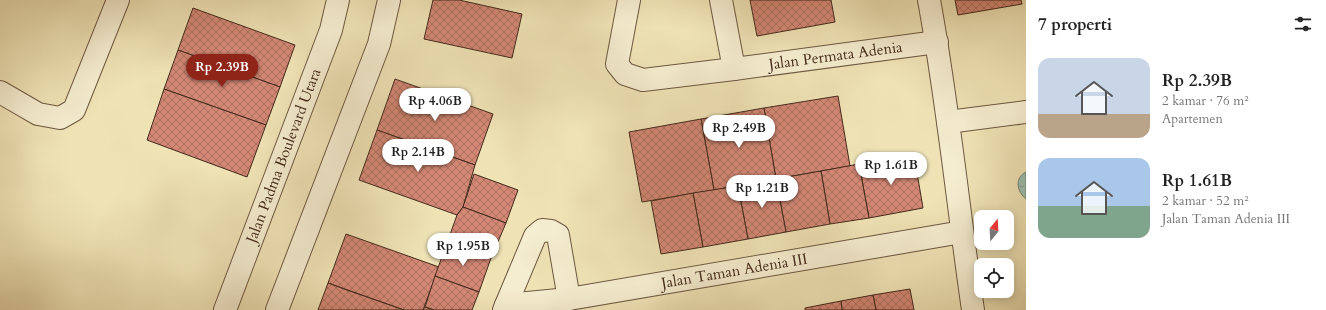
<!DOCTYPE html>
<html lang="id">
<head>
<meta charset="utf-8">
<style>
	:root { --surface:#fff; --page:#f2f2f2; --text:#222; --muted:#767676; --accent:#8f2418 }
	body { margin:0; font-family:Cardo,serif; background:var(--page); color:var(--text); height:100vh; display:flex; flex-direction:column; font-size:15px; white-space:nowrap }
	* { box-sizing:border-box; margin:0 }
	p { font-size:13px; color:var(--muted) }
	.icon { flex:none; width:22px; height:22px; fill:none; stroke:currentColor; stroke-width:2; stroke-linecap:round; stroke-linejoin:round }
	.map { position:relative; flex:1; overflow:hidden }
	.sheet { display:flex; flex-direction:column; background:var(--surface); width:300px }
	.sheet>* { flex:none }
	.needle { width:26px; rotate:18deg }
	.controls { position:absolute; left:974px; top:210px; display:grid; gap:8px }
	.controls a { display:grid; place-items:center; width:40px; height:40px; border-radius:8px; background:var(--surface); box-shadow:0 2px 10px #0003; font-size:20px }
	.price { position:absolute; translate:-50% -34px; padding:0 9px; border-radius:14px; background:#fff; color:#222; font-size:13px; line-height:26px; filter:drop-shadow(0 1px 2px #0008) }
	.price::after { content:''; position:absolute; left:50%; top:24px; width:12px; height:9px; margin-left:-6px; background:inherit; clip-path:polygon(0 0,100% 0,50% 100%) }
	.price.current { background:var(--accent); color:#fff }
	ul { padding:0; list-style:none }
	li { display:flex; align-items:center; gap:12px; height:100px; padding:0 12px }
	li span { display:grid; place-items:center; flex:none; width:112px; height:80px; border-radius:12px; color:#555 }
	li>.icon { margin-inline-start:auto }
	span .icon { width:48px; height:48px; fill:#fffc; stroke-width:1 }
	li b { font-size:17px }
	h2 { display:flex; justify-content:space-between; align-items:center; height:48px; padding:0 12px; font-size:17px }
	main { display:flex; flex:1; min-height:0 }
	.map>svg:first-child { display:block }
</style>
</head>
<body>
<main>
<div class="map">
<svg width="1026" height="310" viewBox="0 0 1026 310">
	<defs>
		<pattern id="water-ripples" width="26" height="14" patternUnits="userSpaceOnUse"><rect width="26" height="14" fill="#9abeaf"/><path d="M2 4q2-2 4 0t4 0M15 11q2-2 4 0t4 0" fill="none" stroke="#7f9a8e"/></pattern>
		<pattern id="building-cross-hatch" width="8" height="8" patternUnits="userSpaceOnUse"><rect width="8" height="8" fill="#d38875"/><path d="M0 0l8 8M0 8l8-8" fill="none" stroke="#ad6f5f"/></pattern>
	</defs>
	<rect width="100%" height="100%" fill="#efe3b6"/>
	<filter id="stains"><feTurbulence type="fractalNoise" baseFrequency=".005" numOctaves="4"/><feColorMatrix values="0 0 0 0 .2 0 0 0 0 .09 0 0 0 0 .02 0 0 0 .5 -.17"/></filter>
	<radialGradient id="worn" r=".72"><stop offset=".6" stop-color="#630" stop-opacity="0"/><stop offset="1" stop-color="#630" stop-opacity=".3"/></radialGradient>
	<path fill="url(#water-ripples)" stroke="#778273" d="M1026,172v27c-9,-7 -12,-21 0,-27z"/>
	<g fill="url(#building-cross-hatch)" stroke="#42291a">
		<polygon points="433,0 459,0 522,14 512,58 424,39"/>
		<polygon points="750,0 831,0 835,22 757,36"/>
		<polygon points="955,0 1021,0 1022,4 958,15"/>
		<polygon points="193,8 295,45 280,87 178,50"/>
		<polygon points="178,50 280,87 266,125 164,89"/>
		<polygon points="395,79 493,114 475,165 377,130"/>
		<polygon points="164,89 266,125 247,177 147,140"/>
		<polygon points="838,96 850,166 776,179 764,108"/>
		<polygon points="764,108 776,179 714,190 701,119"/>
		<polygon points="701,119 714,190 642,202 629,132"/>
		<polygon points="377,130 475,165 463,207 457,215 359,180"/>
		<polygon points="914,155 923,208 869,218 859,164"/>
		<polygon points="859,164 869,218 830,224 821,171"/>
		<polygon points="821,171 830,224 786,232 776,179"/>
		<polygon points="474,174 518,190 506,223 463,207"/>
		<polygon points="776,179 786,232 748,239 738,186"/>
		<polygon points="738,186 748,239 703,247 693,193"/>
		<polygon points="693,193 703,247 661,254 651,201"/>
		<polygon points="463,207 506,223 491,258 447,243 457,215"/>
		<polygon points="346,234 439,267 423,310 404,310 328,283"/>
		<polygon points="447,243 491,258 479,292 435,276"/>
		<polygon points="435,276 479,292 472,310 434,310 425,307"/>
		<polygon points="328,283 344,289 404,310 318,310"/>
		<polygon points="910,289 914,310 876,310 873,295"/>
		<polygon points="873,295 876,310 842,310 841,301"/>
		<polygon points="841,301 842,310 805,310 805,308"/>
		<polygon points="425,307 434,310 423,310"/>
	</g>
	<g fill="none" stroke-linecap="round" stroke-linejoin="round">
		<g stroke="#6d5841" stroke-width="24">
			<g id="minor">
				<path id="s1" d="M629,0l-12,64 8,10 18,6 91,-11 203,-27"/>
				<polyline points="721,0 734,69"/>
				<path d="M929,0c19,103 29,207 44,310"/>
				<polyline points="0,92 38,114 60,118 74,110 118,0"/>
				<polyline points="948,122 1026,112"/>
				<path id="s2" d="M506,305l63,-6 393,-67"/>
				<path id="s3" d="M225,310l106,-280 7,-30"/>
				<polyline points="277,310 379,44 389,0"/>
				<polyline points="504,310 535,236 542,230 551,231 558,235 569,299"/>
			</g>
		</g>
		<use href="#minor" stroke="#f5edd0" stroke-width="22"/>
	</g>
	<g text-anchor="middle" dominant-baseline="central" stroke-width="3.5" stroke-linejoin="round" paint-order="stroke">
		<g font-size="15" fill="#42291a" stroke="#f5edd0">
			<text stroke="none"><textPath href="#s1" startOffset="291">Jalan Permata Adenia</textPath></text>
			<text stroke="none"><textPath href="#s3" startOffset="165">Jalan Padma Boulevard Utara</textPath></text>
			<text stroke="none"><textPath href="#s2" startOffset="231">Jalan Taman Adenia III</textPath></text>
		</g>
	</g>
	<rect width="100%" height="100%" filter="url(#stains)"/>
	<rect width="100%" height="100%" fill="url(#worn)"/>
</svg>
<div class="controls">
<a><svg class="needle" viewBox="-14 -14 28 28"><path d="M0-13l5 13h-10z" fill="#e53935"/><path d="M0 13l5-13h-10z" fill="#767676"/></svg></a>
<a><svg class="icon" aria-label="locate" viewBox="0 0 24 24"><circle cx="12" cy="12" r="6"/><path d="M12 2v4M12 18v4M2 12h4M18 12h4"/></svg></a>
</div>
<b class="price current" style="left:222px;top:88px">Rp 2.39B</b>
<b class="price" style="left:435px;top:122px">Rp 4.06B</b>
<b class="price" style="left:739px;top:149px">Rp 2.49B</b>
<b class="price" style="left:418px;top:173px">Rp 2.14B</b>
<b class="price" style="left:891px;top:186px">Rp 1.61B</b>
<b class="price" style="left:762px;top:209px">Rp 1.21B</b>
<b class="price" style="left:463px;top:267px">Rp 1.95B</b>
</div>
<section class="sheet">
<h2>7 properti<svg class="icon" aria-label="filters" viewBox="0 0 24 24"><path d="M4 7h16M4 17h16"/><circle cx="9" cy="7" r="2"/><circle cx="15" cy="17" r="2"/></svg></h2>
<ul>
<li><span style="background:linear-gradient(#c9d6e8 70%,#b9a48a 0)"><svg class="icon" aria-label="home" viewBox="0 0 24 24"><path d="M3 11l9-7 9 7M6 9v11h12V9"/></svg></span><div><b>Rp 2.39B</b><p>2 kamar · 76 m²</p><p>Apartemen</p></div></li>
<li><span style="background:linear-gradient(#a9c7e8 60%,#7fa58c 0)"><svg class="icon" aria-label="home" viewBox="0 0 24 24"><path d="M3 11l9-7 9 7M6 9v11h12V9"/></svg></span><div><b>Rp 1.61B</b><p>2 kamar · 52 m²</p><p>Jalan Taman Adenia III</p></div></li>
</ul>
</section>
</main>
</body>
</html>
